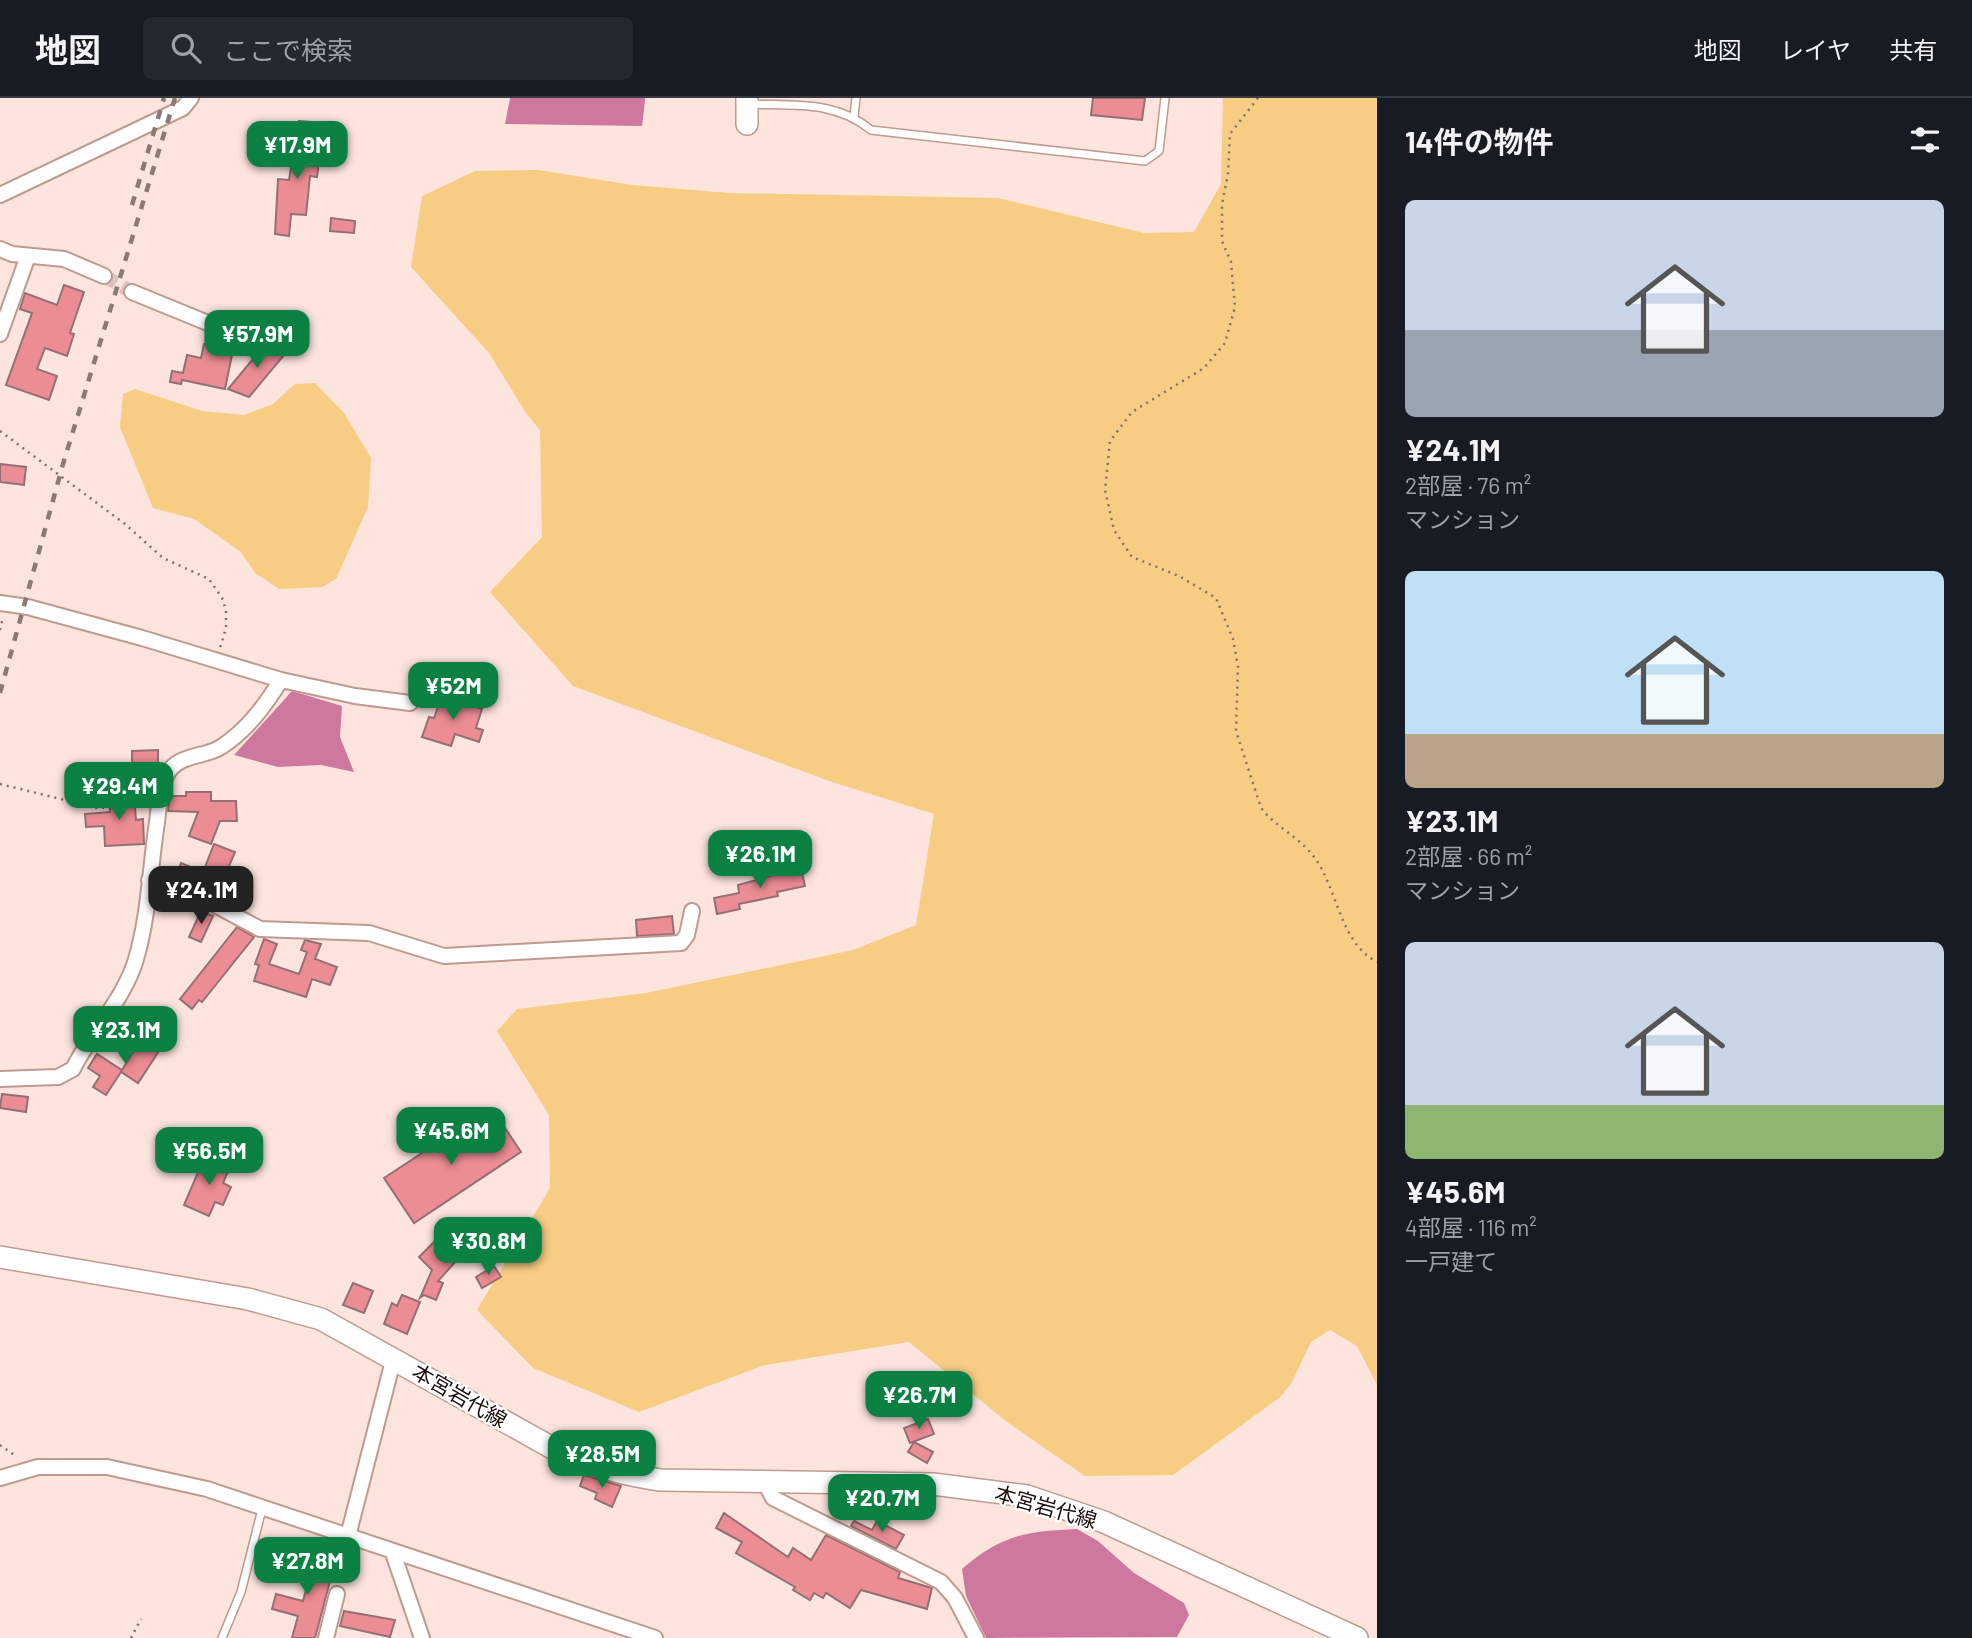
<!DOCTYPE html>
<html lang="ja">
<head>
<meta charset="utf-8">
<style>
	:root { --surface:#171b24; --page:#242831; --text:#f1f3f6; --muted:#9ea1a6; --line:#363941; --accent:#0b8043 }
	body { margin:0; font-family:Barlow,"Noto Sans JP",sans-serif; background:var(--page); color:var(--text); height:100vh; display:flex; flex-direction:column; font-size:26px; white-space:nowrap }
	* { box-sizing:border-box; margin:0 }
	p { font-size:23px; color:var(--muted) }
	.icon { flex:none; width:38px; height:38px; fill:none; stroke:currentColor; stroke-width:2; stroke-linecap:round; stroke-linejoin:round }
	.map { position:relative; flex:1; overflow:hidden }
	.side { display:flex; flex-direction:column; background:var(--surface); width:595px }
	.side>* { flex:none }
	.price { position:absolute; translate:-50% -60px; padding:0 16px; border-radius:14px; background:var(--accent); color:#fff; font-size:23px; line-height:46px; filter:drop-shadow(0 2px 4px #0008) }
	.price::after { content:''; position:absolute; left:50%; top:42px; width:21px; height:16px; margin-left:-10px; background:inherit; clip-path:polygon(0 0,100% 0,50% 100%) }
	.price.active { background:#222; color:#fff }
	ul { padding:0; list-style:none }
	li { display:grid; align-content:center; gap:14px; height:371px; padding:0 28px }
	li span { display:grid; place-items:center; height:217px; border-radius:10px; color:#555 }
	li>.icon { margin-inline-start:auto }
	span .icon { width:126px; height:126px; fill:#fffc; stroke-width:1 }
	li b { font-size:30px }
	h2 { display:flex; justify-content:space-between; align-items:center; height:84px; padding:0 28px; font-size:30px }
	header { display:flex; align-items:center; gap:42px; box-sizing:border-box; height:98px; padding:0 35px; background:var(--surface); border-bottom:2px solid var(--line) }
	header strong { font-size:33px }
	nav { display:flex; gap:38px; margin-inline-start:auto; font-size:24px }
	.search { width:490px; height:63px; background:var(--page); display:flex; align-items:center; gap:18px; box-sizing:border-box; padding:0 24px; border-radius:10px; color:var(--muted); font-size:26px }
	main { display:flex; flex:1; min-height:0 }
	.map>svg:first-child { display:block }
</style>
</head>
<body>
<header>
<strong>地図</strong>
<div class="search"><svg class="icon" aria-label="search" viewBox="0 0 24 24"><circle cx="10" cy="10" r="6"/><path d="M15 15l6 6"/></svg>ここで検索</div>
<nav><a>地図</a><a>レイヤ</a><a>共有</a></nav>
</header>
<main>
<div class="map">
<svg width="1377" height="1540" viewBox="0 0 1377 1540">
	<rect width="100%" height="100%" fill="#fde5de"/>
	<g fill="#f6cd83">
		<polygon points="1223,0 1377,0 1377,1287 1357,1248 1330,1232 1311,1244 1291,1286 1279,1300 1173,1377 1085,1378 1007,1324 909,1244 765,1267 639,1314 533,1270 477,1212 550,1090 549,1017 497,933 517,911 646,895 853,852 916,827 934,716 829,683 573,588 490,494 542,439 540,332 526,315 489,255 411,169 422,98 475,73 538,72 633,87 729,95 998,100 1144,135 1194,134 1221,86"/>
		<polygon points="315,285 344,315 371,360 368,409 336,481 322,489 279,491 255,475 241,454 194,421 153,410 120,329 123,296 135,291 202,313 244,317 273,306 295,286"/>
	</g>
	<g fill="#ce779f">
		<polygon points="510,0 645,0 645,3 642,28 505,26"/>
		<polygon points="292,593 342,608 340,639 354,674 321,667 278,669 234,657"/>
		<path d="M1077,1431l21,12 36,32 50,30 5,12 -12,22 -191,1 -20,-42 -4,-27c38,-34 66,-38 115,-40z"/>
	</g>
	<g fill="#ec8c95" stroke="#947072" stroke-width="2">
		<polygon points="1093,0 1145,0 1142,22 1091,17"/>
		<polygon points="299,23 310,24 307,45 321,47 317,79 310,78 306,117 291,116 289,138 275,136 278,81 289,82"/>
		<polygon points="331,120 355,123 354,135 330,133"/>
		<polygon points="64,187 84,194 70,235 74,236 67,258 45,250 37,271 57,278 49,302 6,287 32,215 20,211 25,195 57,207"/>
		<polygon points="268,243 285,256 249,299 228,291"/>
		<polygon points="204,246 233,252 225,291 182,282 181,286 170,284 172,273 183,275 187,257 201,260"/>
		<polygon points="0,366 26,369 24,387 0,384"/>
		<polygon points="443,595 453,598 452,601 482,611 476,630 483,632 479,644 455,636 451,648 422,639 429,619 434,620"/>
		<polygon points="158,652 158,668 132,668 132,653"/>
		<polygon points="186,694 211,694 211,703 236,703 237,723 220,723 211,746 189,738 198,714 168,713 170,698 186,698"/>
		<polygon points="134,696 136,722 143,721 144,746 105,748 104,728 86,729 85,716 110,714 109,697"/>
		<polygon points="214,746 235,754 218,794 176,778 181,765 203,774"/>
		<polygon points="801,770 805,788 777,794 778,798 739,806 740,811 717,816 714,800 739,795 738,787"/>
		<polygon points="201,813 213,818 201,844 189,839"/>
		<polygon points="672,818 674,836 637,838 636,822"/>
		<polygon points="237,829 254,839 202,904 199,902 192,911 180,901"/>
		<polygon points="264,841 277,846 269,866 299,876 307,854 301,852 305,842 321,846 315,861 337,869 330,887 312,881 306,899 254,883 259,867 255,866"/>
		<polygon points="143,938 161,950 138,985 121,974 106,997 93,989 100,978 88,970 97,956 122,972"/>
		<polygon points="2,996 28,999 26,1014 0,1010"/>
		<polygon points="497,1018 521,1054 414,1125 384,1080 474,1021 480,1029"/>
		<polygon points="205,1058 230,1069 223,1085 231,1089 223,1107 215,1104 209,1118 184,1107"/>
		<polygon points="436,1142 457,1162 438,1183 443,1185 436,1202 424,1197 420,1200 432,1172 419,1159"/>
		<polygon points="494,1168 501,1179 482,1190 476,1179"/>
		<polygon points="353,1185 373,1193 364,1215 343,1207"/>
		<polygon points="402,1197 420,1204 407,1236 384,1226 392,1205 397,1208"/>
		<polygon points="928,1321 934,1336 910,1345 904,1330"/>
		<polygon points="914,1344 933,1354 927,1365 908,1354"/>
		<polygon points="584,1377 621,1388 612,1409 595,1401 597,1395 580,1388"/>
		<polygon points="724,1415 788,1459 793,1450 811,1462 826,1437 900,1474 898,1480 932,1490 927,1511 861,1492 850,1510 826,1495 823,1500 814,1495 810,1502 793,1492 795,1489 736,1455 742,1444 716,1430"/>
		<polygon points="854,1423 872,1432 877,1423 904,1437 896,1451 851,1428"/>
		<polygon points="289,1460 334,1468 315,1540 292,1540 298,1518 272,1511 276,1496 303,1503 309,1481 285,1475"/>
		<polygon points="344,1513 395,1522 390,1539 340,1528"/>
	</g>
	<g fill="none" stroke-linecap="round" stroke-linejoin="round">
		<polyline stroke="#dbc5be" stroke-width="14" stroke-dasharray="14 7" stroke-linecap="butt" points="104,178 132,194"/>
		<g stroke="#bf9a8f" stroke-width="10">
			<g id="lane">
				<path d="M749,6c44,2 86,-4 122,26l274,31 14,-10 6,-53"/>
				<polyline points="854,18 856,0"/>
				<polyline points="222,1540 241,1494 262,1411"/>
			</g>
		</g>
		<g stroke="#bf9a8f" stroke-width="18">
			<g id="street">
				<polyline points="0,97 183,10 191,0"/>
				<polyline points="0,151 12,156 64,161 104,178"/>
				<polyline points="132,194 242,239"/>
				<polyline points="0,236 28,158"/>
				<path d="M0,505l28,4 114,31 139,42c-17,27 -34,50 -60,67 -15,10 -40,7 -52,24 -9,13 -10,36 -12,51 -7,46 -8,93 -21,137 -11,39 -45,73 -63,110l-15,8 -58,2"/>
				<polyline points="281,582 355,598 410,605"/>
				<polyline points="149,782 182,789 260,831 369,835 444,858 681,845 687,837 692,813"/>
				<polyline points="0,1380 38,1369 107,1369 207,1391 655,1540"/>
				<polyline points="764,1383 773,1400 941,1484 955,1500 976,1540"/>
				<polyline points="348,1438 394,1259"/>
				<polyline points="393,1455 422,1540"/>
				<polyline points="326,1540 337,1496"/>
			</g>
		</g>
		<g stroke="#bf9a8f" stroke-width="24">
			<g id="secondary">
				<polyline points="747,0 747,26"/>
				<path d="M0,1159l248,42 73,20 235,131c34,15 67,25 104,30l273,4 94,12 77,26 253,116"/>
			</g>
		</g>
		<g stroke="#82706b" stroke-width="2.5" stroke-dasharray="2 5" stroke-linecap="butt">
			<path d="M1258,0l-28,36 -2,40 -6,30v37l9,21 4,45 -10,36 -21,25 -72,44 -22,29 -5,49 9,40 18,27 47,19 37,22 17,41 5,28 -2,64 25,77c14,18 34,27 49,44 28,31 27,89 67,110"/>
			<polyline points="0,333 125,426 163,460 209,481 222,500 226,512 226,530 220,550"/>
			<polyline points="0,532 3,519"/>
			<polyline points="0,686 97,710 145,708"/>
			<polyline points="0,1347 17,1359"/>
			<polyline points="131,1540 141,1521"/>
		</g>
		<use href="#lane" stroke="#fff" stroke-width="7"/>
		<use href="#street" stroke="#fff" stroke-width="14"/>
		<use href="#secondary" stroke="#fff" stroke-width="21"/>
		<g stroke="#8b7974" stroke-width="4.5" stroke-dasharray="9 9" stroke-linecap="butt">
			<polyline points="132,107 164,0"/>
			<polyline points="0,595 63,366 175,0"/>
		</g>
	</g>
	<g text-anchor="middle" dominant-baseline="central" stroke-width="5" stroke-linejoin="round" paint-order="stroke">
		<g font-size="21" fill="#1c0f0c" stroke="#fff">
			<text transform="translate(460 1297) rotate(30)">本宮岩代線</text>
			<text transform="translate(1046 1408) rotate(16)">本宮岩代線</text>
		</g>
	</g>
</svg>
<b class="price" style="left:297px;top:83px">¥17.9M</b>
<b class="price" style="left:257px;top:272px">¥57.9M</b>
<b class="price" style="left:453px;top:624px">¥52M</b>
<b class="price" style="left:119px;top:724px">¥29.4M</b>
<b class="price" style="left:760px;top:792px">¥26.1M</b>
<b class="price active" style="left:201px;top:828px">¥24.1M</b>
<b class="price" style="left:125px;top:968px">¥23.1M</b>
<b class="price" style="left:451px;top:1069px">¥45.6M</b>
<b class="price" style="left:209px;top:1089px">¥56.5M</b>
<b class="price" style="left:488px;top:1179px">¥30.8M</b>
<b class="price" style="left:919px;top:1333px">¥26.7M</b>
<b class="price" style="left:602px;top:1392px">¥28.5M</b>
<b class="price" style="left:882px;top:1436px">¥20.7M</b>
<b class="price" style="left:307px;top:1499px">¥27.8M</b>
</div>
<section class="side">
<h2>14件の物件<svg class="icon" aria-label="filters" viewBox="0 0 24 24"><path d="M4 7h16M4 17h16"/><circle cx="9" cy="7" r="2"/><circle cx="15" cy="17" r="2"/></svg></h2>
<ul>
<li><span style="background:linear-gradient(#c9d6e8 60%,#9aa5b1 0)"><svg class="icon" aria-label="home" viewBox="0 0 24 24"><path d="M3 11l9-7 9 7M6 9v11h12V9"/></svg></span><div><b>¥24.1M</b><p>2部屋 · 76 m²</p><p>マンション</p></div></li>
<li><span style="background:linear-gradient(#bfe0f5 75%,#b9a48a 0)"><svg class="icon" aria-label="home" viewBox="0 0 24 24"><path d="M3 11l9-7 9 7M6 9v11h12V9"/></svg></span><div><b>¥23.1M</b><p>2部屋 · 66 m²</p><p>マンション</p></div></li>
<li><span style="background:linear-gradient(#c9d6e8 75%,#8fb573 0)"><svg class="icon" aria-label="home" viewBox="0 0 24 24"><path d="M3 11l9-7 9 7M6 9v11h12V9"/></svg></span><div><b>¥45.6M</b><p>4部屋 · 116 m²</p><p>一戸建て</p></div></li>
</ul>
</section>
</main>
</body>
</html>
